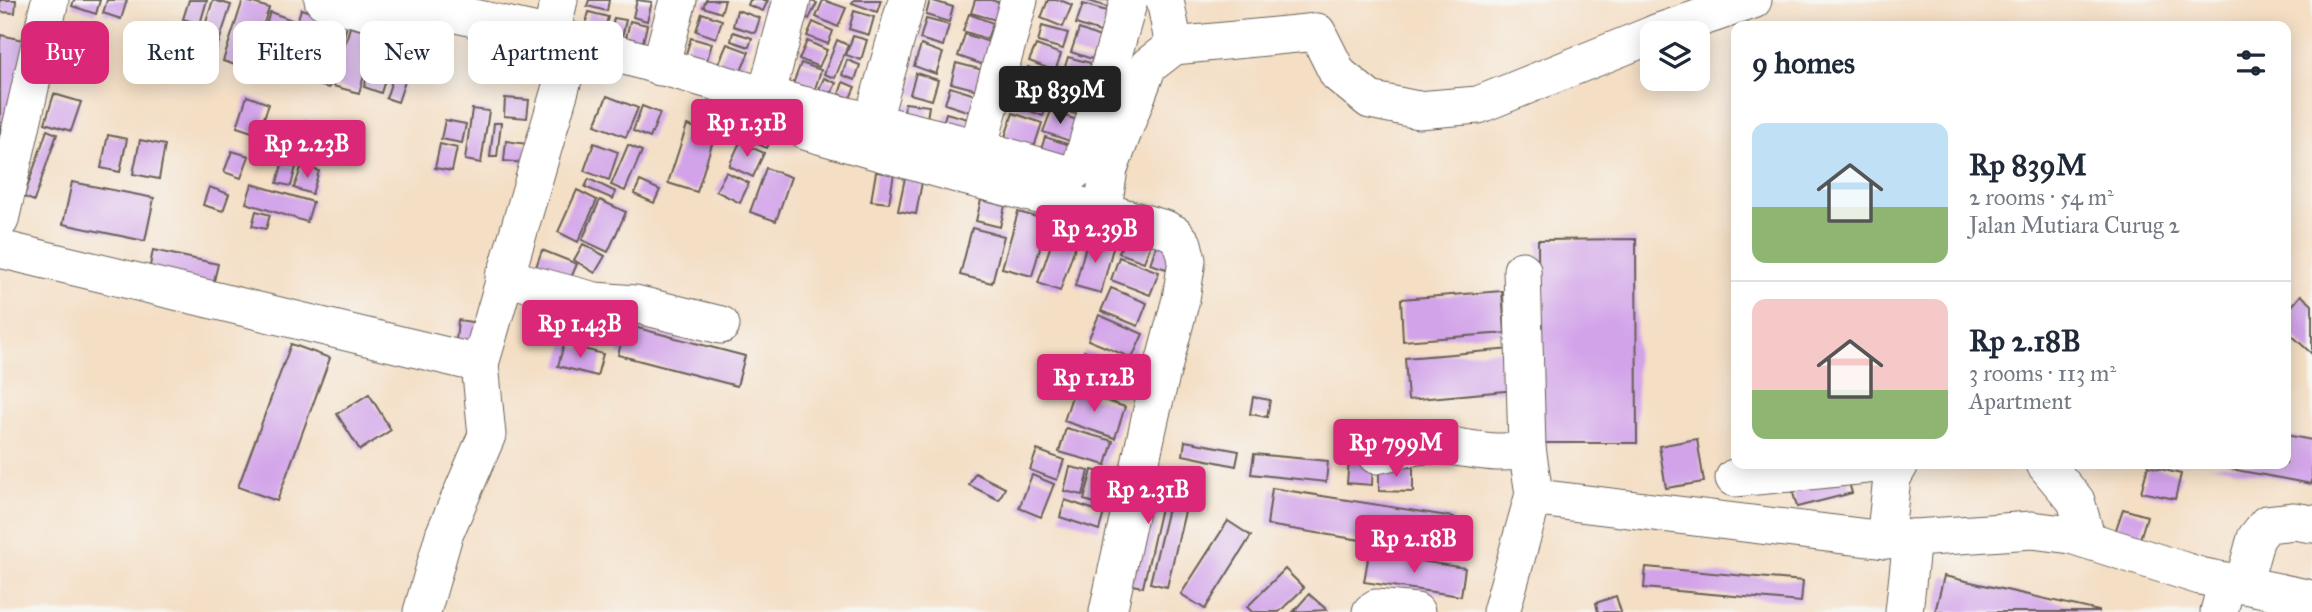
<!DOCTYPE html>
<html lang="en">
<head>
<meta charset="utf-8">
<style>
	:root { --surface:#fff; --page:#f2f2f3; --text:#1f2937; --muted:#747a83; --line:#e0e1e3; --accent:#db2777 }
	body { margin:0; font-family:"IM FELL Great Primer",serif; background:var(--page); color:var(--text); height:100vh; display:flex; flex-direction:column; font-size:26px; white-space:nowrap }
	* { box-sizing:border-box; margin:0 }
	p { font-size:23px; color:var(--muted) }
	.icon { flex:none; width:38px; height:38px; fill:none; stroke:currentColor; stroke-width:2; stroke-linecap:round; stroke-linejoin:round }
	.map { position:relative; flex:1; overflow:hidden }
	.sheet { position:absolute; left:1731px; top:21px; width:560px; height:448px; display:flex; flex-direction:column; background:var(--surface); border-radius:14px; box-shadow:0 4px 18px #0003 }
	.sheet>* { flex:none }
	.banner { position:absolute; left:21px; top:21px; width:665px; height:63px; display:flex; gap:14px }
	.tools { position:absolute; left:1640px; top:21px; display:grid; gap:14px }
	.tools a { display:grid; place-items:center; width:70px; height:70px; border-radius:14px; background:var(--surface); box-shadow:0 4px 18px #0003; font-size:35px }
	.price { position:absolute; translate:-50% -60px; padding:0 16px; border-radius:7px; background:var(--accent); color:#fff; font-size:23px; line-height:46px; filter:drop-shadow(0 2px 4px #0008) }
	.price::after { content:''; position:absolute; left:50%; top:42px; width:21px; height:16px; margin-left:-10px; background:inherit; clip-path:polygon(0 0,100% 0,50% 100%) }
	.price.active { background:#222; color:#fff }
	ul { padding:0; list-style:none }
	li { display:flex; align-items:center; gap:21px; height:175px; padding:0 21px }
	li+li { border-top:2px solid var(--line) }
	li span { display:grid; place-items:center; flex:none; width:196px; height:140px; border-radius:14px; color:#555 }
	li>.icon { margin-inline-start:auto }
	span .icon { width:84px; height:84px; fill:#fffc; stroke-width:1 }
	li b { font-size:30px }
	h2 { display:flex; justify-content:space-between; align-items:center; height:84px; padding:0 21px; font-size:30px }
	.chip { padding:0 24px; border-radius:14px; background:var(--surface); box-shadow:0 4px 18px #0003; font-size:24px; line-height:63px }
	.chip.active { background:var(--accent); color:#fff }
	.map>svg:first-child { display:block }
</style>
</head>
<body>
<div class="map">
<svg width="2312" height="612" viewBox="0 0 2312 612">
	<rect width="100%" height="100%" fill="#f6f6f2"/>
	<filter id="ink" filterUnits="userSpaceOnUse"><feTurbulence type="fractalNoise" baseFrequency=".0143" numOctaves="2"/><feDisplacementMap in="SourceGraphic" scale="14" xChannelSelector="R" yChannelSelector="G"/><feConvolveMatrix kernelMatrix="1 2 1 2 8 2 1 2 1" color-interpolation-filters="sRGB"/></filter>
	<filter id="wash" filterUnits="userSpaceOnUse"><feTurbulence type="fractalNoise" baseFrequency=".00686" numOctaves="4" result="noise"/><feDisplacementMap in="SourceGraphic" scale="28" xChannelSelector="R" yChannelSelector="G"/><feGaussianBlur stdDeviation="1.57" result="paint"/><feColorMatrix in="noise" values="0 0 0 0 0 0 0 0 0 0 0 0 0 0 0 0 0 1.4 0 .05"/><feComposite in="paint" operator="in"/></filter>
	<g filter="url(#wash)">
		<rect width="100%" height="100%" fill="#f4dec4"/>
		<g id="blocks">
			<g fill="#d2a3e9">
				<polygon points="0,0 16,0 15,13 0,12"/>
				<polygon points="74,0 100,0 96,14 72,6"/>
				<polygon points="107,0 127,0 121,19 103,13"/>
				<polygon points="189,0 207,0 200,24 183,19"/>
				<polygon points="213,0 231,5 213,60 196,54"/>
				<polygon points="243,0 269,8 248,69 223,61"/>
				<polygon points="589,0 609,0 607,11 587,6"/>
				<polygon points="637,0 652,2 647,21 633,17"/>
				<polygon points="706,0 725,0 721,13 703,7"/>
				<polygon points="750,0 768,0 763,11 748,5"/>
				<polygon points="807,0 817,3 809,19 799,14"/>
				<polygon points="823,0 846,8 838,27 816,17"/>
				<polygon points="854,0 881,0 877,12 852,3"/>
				<polygon points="930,0 953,7 949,22 926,15"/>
				<polygon points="975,0 991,0 1001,3 996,20 971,13"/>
				<polygon points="1048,0 1060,0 1072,5 1063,27 1041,18"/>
				<polygon points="1086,0 1113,0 1110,8"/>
				<polygon points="1083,4 1110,12 1103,33 1076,24"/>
				<polygon points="301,9 319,15 301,74 283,68"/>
				<polygon points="737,10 760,18 755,33 733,26"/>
				<polygon points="854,11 874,17 869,35 849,29"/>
				<polygon points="270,12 295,21 278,73 253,65"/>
				<polygon points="589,12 608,17 604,32 585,26"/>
				<polygon points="327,13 349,19 329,88 307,82"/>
				<polygon points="702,13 722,20 716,38 696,31"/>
				<polygon points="969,14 993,23 987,39 963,31"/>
				<polygon points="614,18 626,20 621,42 609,40"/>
				<polygon points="926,19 949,25 943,46 920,39"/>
				<polygon points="630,21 647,25 642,46 625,42"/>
				<polygon points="813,22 833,31 828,44 807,36"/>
				<polygon points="1042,26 1068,33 1063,49 1038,42"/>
				<polygon points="350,27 376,34 359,93 333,86"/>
				<polygon points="1079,29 1100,37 1092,59 1071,52"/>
				<polygon points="733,32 752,38 749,47 731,41"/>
				<polygon points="965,34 992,43 984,65 958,56"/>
				<polygon points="1,35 31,42 0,180 0,40"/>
				<polygon points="853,36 867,40 861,60 846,55"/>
				<polygon points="691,38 712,44 705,66 684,60"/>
				<polygon points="837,40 848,45 835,78 824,74"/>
				<polygon points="807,41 827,50 819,67 799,59"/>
				<polygon points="727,44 749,52 739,76 717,67"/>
				<polygon points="377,45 394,50 381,93 364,87"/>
				<polygon points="403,45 414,48 407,72 397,69"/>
				<polygon points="921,45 943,53 936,74 914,66"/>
				<polygon points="1036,45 1061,54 1055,71 1029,61"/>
				<polygon points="1068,57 1094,64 1086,91 1060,83"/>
				<polygon points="847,60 860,65 855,80 842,75"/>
				<polygon points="801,63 821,70 814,92 793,84"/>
				<polygon points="956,63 983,70 978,90 951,83"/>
				<polygon points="1028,67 1054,77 1048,91 1023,81"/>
				<polygon points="916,73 938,80 932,100 910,94"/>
				<polygon points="393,78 405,81 398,102 386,98"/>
				<polygon points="824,78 836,83 831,94 819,89"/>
				<polygon points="843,82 855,87 850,98 839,94"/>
				<polygon points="950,87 975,95 970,112 945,104"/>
				<polygon points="1058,87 1085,95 1079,115 1052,107"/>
				<polygon points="1021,88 1050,98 1043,116 1015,105"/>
				<polygon points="54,94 81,102 71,131 45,123"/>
				<polygon points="247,96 269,104 258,134 237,127"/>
				<polygon points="607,96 638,108 626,137 595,125"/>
				<polygon points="505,98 529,100 527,118 504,116"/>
				<polygon points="905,103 929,106 926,125 903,121"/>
				<polygon points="642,106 660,113 650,138 633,131"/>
				<polygon points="472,109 489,111 481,163 465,160"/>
				<polygon points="1051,111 1077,120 1070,141 1043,132"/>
				<polygon points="946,113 968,119 961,140 940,134"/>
				<polygon points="1013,113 1042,123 1033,150 1004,140"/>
				<polygon points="445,120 466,124 462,143 441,139"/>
				<polygon points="304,121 319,125 310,154 296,150"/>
				<polygon points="494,123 501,123 497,157 490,157"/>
				<polygon points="687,125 715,134 697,192 668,183"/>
				<polygon points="47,130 57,134 34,201 24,197"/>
				<polygon points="754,133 771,139 767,148 751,141"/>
				<polygon points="108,135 127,139 120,172 101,168"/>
				<polygon points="1045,137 1073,146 1065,171 1037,162"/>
				<polygon points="140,140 165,145 159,179 133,174"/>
				<polygon points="506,141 527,144 525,163 504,161"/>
				<polygon points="740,142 764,153 753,177 729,166"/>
				<polygon points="594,143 618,152 609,180 584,171"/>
				<polygon points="440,144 457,148 452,171 435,168"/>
				<polygon points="628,145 642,151 625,191 611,185"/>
				<polygon points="232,151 249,156 241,178 224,172"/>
				<polygon points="282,164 296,167 291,186 277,183"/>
				<polygon points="302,165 319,171 312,194 294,188"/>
				<polygon points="766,168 791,177 776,221 750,212"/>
				<polygon points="726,172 749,183 740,203 716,191"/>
				<polygon points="876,172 894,174 889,203 871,201"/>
				<polygon points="905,178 922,182 916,214 898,211"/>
				<polygon points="589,179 616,192 613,199 585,187"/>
				<polygon points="640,181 660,190 654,203 634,194"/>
				<polygon points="72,182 154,198 145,241 63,224"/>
				<polygon points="252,184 313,202 307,222 246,203"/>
				<polygon points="209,187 229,194 223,211 203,205"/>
				<polygon points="577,190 597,200 578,242 558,232"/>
				<polygon points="600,200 626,212 608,252 582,240"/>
				<polygon points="981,200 1005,206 1000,227 976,221"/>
				<polygon points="256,211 270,215 266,229 252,226"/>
				<polygon points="1018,212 1048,220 1032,276 1002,268"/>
				<polygon points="1058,224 1080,232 1060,291 1038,283"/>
				<polygon points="972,228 1004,236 992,283 960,275"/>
				<polygon points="1127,232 1152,241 1144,262 1119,253"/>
				<polygon points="1088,238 1114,244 1101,293 1075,286"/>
				<polygon points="1636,239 1637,443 1539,443 1538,240"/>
				<polygon points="1158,241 1181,248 1173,271 1150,264"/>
				<polygon points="583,244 605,256 595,273 574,260"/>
				<polygon points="153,250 218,264 213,285 149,271"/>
				<polygon points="542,250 577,264 570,280 536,267"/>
				<polygon points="1119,257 1159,272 1150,295 1111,280"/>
				<polygon points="1111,288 1147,303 1138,326 1101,311"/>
				<polygon points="1502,291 1505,333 1403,341 1401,299"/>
				<polygon points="2301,295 2312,305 2312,354 2286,330 2286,313"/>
				<polygon points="539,310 607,328 602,345 534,327"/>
				<polygon points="1099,315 1143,334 1132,358 1088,340"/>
				<polygon points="458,320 486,324 480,353 455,351"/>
				<polygon points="626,325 745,356 737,386 618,355"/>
				<polygon points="291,344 330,358 277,501 238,487"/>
				<polygon points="564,344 603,354 597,376 558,366"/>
				<polygon points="1512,349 1516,390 1408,400 1405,358"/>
				<polygon points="1084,351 1132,364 1122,397 1075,384"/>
				<polygon points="1074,390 1125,407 1115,438 1064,421"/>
				<polygon points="369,394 391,430 360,450 337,414"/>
				<polygon points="1253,397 1270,400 1267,417 1250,414"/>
				<polygon points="1066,428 1113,441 1106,465 1059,452"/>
				<polygon points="2286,435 2312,440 2312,484 2209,465 2286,464"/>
				<polygon points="1697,439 1704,482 1666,488 1659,446"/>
				<polygon points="1185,441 1239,451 1236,466 1183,455"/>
				<polygon points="1037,450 1064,460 1057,480 1030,470"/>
				<polygon points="1254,454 1328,461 1326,482 1251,474"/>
				<polygon points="1349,460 1373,461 1372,485 1347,483"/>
				<polygon points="1153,464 1170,468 1143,587 1126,584"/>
				<polygon points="2148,466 2181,474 2175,499 2141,492"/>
				<polygon points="1070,467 1089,471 1083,495 1064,491"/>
				<polygon points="1379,467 1413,467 1413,492 1379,491"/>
				<polygon points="1092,470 1119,477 1110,507 1084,500"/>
				<polygon points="1846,472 1852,493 1797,507 1791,486"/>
				<polygon points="975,473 1005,488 999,500 969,485"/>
				<polygon points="1032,475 1054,484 1041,517 1019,508"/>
				<polygon points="1176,475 1193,478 1167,587 1150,583"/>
				<polygon points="1272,488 1454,517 1448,554 1267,525"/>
				<polygon points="1065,500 1104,513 1099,530 1060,517"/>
				<polygon points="2123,509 2147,516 2137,549 2112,541"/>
				<polygon points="1228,521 1251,536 1205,609 1181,594"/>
				<polygon points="1369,553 1465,568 1461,596 1364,582"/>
				<polygon points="1646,567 1803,581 1801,602 1644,588"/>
				<polygon points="1285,569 1304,588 1279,612 1252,612 1247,607"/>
				<polygon points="1944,576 2099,611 2099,612 1935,612"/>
				<polygon points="1309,594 1327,610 1293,612"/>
				<polygon points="1616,596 1621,612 1598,612 1596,603"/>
			</g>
		</g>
	</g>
	<g filter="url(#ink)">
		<use href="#blocks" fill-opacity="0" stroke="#686057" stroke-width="2"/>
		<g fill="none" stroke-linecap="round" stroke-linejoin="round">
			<g stroke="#686057" stroke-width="39">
				<g id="minor">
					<polyline points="323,0 418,25"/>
					<polyline points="393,0 551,35 766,96 978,148 1069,175 1081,166 1129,0"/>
					<polyline points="1165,0 1174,46"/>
					<polyline points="1656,33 1753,0"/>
					<polyline points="551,35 559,0"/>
					<polyline points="660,67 678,0"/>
					<polyline points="766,96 792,0"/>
					<polyline points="872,123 907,0"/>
					<polyline points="808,132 964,176 1105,212"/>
					<polyline points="978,148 1019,0"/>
					<polyline points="0,220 50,0"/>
					<polyline points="0,249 480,364"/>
					<polyline points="1522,270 1527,448 1534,494 1546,499 1885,540 2032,530 2071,535 2200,576 2312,599"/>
					<polyline points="504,277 595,301 635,304 721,325"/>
					<path d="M1376,455c17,-3 36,-10 53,-10 31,-1 67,14 98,3"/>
					<polyline points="1788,464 1789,473 1876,464"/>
					<polyline points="2045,464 2076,501 2087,540"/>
					<polyline points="1734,478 1789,473"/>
					<polyline points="1885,540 1892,478 1900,464"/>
					<polyline points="2243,585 2256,538 2267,524 2294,521 2312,524"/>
					<polyline points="422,612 444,535 487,435 480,364 567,66"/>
					<polyline points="1108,612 1151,414 1181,299 1187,260 1183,244 1175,234 1165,229 1105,212 1104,201 1109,169 1148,66 1174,46 1317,32 1338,74 1370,100 1418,110 1478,105 1652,35"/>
					<polyline points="1371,612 1376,608 1416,612"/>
					<polyline points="1501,612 1534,494"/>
					<polyline points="1904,612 1912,538"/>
					<polyline points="2219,612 2227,581"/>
				</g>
			</g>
			<use href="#minor" stroke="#fff" stroke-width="37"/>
		</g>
	</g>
</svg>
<div class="tools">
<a><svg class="icon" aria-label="layers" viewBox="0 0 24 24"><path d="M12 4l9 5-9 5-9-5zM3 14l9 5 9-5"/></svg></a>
</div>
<b class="price active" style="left:1060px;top:126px">Rp 839M</b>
<b class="price" style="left:747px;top:159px">Rp 1.31B</b>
<b class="price" style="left:307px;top:180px">Rp 2.23B</b>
<b class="price" style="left:1095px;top:265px">Rp 2.39B</b>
<b class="price" style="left:580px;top:360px">Rp 1.43B</b>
<b class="price" style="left:1094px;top:414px">Rp 1.12B</b>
<b class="price" style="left:1396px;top:479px">Rp 799M</b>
<b class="price" style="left:1148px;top:526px">Rp 2.31B</b>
<b class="price" style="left:1414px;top:575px">Rp 2.18B</b>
<div class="banner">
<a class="chip active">Buy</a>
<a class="chip">Rent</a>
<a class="chip">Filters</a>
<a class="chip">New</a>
<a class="chip">Apartment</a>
</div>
<section class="sheet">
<h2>9 homes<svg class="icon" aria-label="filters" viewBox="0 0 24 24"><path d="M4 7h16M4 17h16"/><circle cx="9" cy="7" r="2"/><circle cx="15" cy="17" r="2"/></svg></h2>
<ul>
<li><span style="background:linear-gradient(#bfe0f5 60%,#8fb573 0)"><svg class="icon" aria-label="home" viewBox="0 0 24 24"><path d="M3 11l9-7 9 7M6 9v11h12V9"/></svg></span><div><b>Rp 839M</b><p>2 rooms · 54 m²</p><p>Jalan Mutiara Curug 2</p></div></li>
<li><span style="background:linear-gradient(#f6c9c9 65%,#8fb573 0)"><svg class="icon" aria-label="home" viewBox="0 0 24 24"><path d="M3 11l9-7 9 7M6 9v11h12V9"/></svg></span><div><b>Rp 2.18B</b><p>3 rooms · 113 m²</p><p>Apartment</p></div></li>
</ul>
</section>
</div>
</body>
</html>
